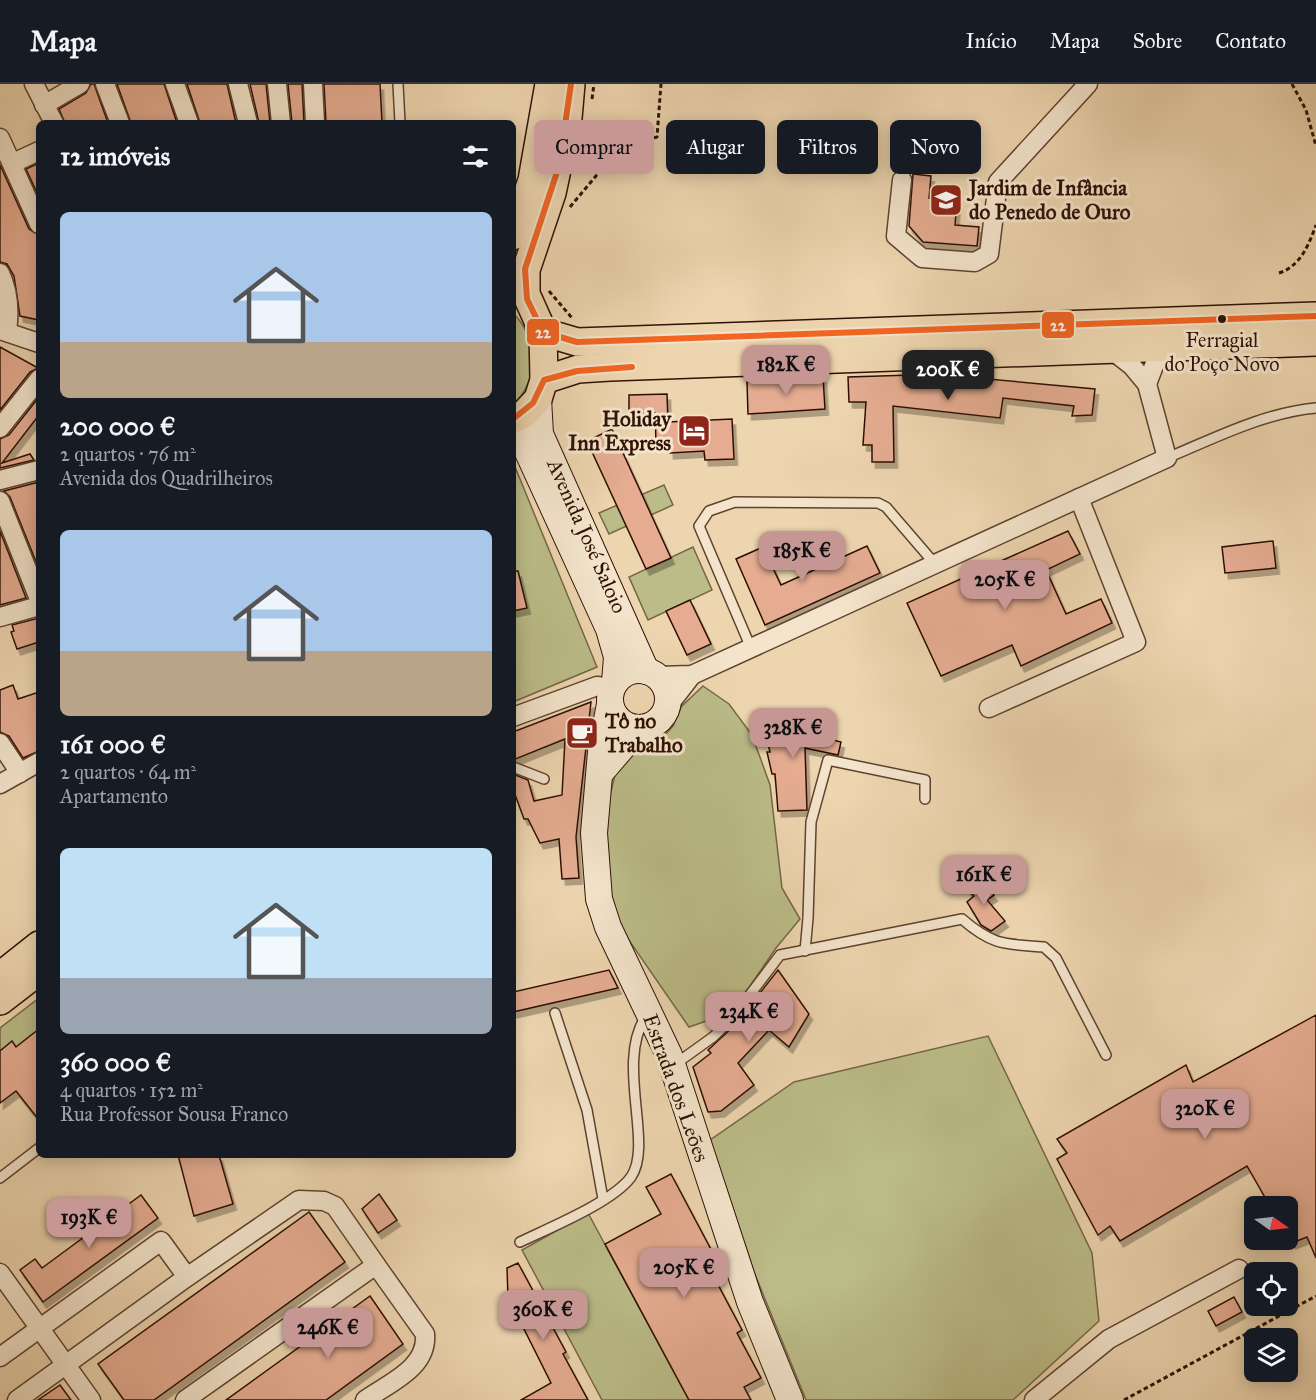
<!DOCTYPE html>
<html lang="pt">
<head>
<meta charset="utf-8">
<style>
	:root { --surface:#171b24; --page:#242831; --text:#f1f3f6; --muted:#9ea1a6; --line:#363941; --accent:#c59692 }
	body { margin:0; font-family:"IM FELL Great Primer",serif; background:var(--page); color:var(--text); height:100vh; display:flex; flex-direction:column; font-size:22px; white-space:nowrap }
	* { box-sizing:border-box; margin:0 }
	p { font-size:20px; color:var(--muted) }
	.icon { flex:none; width:33px; height:33px; fill:none; stroke:currentColor; stroke-width:2; stroke-linecap:round; stroke-linejoin:round }
	.map { position:relative; flex:1; overflow:hidden }
	.panel { position:absolute; left:36px; top:36px; width:480px; height:1038px; display:flex; flex-direction:column; background:var(--surface); border-radius:9px; box-shadow:0 3px 15px #0003 }
	.panel>* { flex:none }
	.hud { position:absolute; left:534px; top:36px; width:570px; height:54px; display:flex; gap:12px }
	.needle { width:39px; rotate:104deg }
	.controls { position:absolute; left:1244px; top:1112px; display:grid; gap:12px }
	.controls a { display:grid; place-items:center; width:54px; height:54px; border-radius:9px; background:var(--surface); box-shadow:0 3px 15px #0003; font-size:30px }
	.price { position:absolute; translate:-50% -51px; padding:0 14px; border-radius:12px; background:var(--accent); color:#111; font-size:20px; line-height:39px; filter:drop-shadow(0 2px 3px #0008) }
	.price::after { content:''; position:absolute; left:50%; top:36px; width:18px; height:14px; margin-left:-9px; background:inherit; clip-path:polygon(0 0,100% 0,50% 100%) }
	.price.current { background:#222; color:#fff }
	ul { padding:0; list-style:none }
	li { display:grid; align-content:center; gap:12px; height:318px; padding:0 24px }
	li span { display:grid; place-items:center; height:186px; border-radius:9px; color:#555 }
	li>.icon { margin-inline-start:auto }
	span .icon { width:108px; height:108px; fill:#fffc; stroke-width:1 }
	li b { font-size:26px }
	h2 { display:flex; justify-content:space-between; align-items:center; height:72px; padding:0 24px; font-size:26px }
	.tag { padding:0 21px; border-radius:9px; background:var(--surface); box-shadow:0 3px 15px #0003; font-size:21px; line-height:54px }
	.tag.current { background:var(--accent); color:#111 }
	header { display:flex; align-items:center; gap:36px; box-sizing:border-box; height:84px; padding:0 30px; background:var(--surface); border-bottom:2px solid var(--line) }
	header strong { font-size:28px }
	nav { display:flex; gap:33px; margin-inline-start:auto; font-size:21px }
	.map>svg:first-child { display:block }
</style>
</head>
<body>
<header>
<strong>Mapa</strong>
<nav><a>Início</a><a>Mapa</a><a>Sobre</a><a>Contato</a></nav>
</header>
<div class="map">
<svg width="1316" height="1316" viewBox="0 0 1316 1316">
	<defs>
		<filter id="shadow"><feDropShadow dx="3.5" dy="6" stdDeviation="0" flood-color="#0004"/></filter>
	</defs>
	<rect width="100%" height="100%" fill="#edd5af"/>
	<filter id="stains"><feTurbulence type="fractalNoise" baseFrequency=".00333" numOctaves="4"/><feColorMatrix values="0 0 0 0 .2 0 0 0 0 .09 0 0 0 0 .02 0 0 0 .5 -.17"/></filter>
	<radialGradient id="worn" r=".72"><stop offset=".6" stop-color="#630" stop-opacity="0"/><stop offset="1" stop-color="#630" stop-opacity=".3"/></radialGradient>
	<g fill="#bbbc88" stroke="#756646" stroke-width="1.5">
		<path d="M513,229c24,23 27,69 0,91z"/>
		<polygon points="513,378 597,583 513,618"/>
		<polygon points="664,401 673,421 609,450 599,429"/>
		<polygon points="693,463 712,506 648,536 629,493"/>
		<polygon points="703,602 729,620 752,651 770,701 782,804 800,835 776,864 732,928 689,943 617,839 604,781 603,740 615,691 639,664 664,652 673,642 681,623"/>
		<polygon points="39,914 39,945 16,963 12,957 0,967 0,944"/>
		<polygon points="988,952 1092,1169 1099,1237 1013,1316 806,1316 754,1188 710,1056 794,998"/>
		<polygon points="588,1129 689,1316 602,1316 522,1166"/>
	</g>
	<g fill="#e5ac91" stroke="#2f1105" stroke-width="1.5" filter="url(#shadow)">
		<polygon points="91,0 94,0 108,39 65,39 59,25 86,9"/>
		<polygon points="117,0 164,0 177,39 131,39"/>
		<polygon points="187,0 227,0 236,39 200,39"/>
		<polygon points="250,0 266,0 270,39 259,39"/>
		<polygon points="288,0 302,0 304,39 292,39"/>
		<polygon points="324,0 380,0 382,39 326,39"/>
		<polygon points="39,79 39,113 26,85"/>
		<polygon points="0,81 29,145 39,151 39,236 20,232 14,192 7,180 0,178"/>
		<polygon points="913,90 931,92 929,114 957,117 955,141 979,143 977,162 923,158 909,142"/>
		<polygon points="0,263 38,284 30,288 0,326"/>
		<polygon points="912,288 1095,305 1092,331 1072,332 1074,322 1003,314 1000,334 893,322 894,378 872,378 872,361 863,361 866,318 849,318 848,293 912,291"/>
		<polygon points="823,293 825,325 748,330 747,298"/>
		<polygon points="667,310 668,338 732,335 734,375 705,376 704,367 670,369 669,357 656,358 655,329 629,330 629,311"/>
		<polygon points="39,313 39,331 2,379 30,370 34,376 0,384 0,355 9,351"/>
		<polygon points="612,345 671,474 646,485 587,357"/>
		<polygon points="39,398 39,485 10,413 4,407"/>
		<polygon points="0,447 26,514 0,521"/>
		<polygon points="1068,447 1080,470 1046,486 1066,530 1101,515 1112,539 1021,582 1012,561 941,592 907,519"/>
		<polygon points="1273,457 1276,484 1225,489 1222,463"/>
		<polygon points="867,462 880,489 765,541 736,475 763,463 781,501"/>
		<polygon points="513,487 518,487 527,524 513,527"/>
		<polygon points="690,516 711,560 687,571 666,527"/>
		<polygon points="39,534 39,558 17,565 11,548 14,547 12,541"/>
		<polygon points="13,601 18,615 39,608 39,667 23,674 9,652 0,648 0,606"/>
		<polygon points="591,618 576,753 579,794 562,795 559,755 540,759 528,735 524,735 513,705 513,690 528,696 534,717 562,711 565,655 513,676 513,648"/>
		<polygon points="762,634 818,641 817,652 841,658 838,671 805,664 807,726 778,727 775,690 772,690 767,668 770,668"/>
		<polygon points="980,794 994,811 987,816 1005,837 991,847 981,841 967,818 974,812 967,805"/>
		<polygon points="609,886 618,904 513,928 513,908"/>
		<polygon points="778,886 809,930 789,963 769,946 738,979 754,1001 721,1027 708,1028 693,983 711,969 708,966 735,941"/>
		<polygon points="1316,931 1316,1174 1307,1153 1292,1159 1287,1151 1287,1122 1270,1122 1247,1082 1120,1157 1110,1142 1098,1151 1057,1075 1067,1069 1057,1055 1186,981 1193,998"/>
		<polygon points="39,945 39,1036 16,1007 0,1019 0,967 12,957 16,963"/>
		<polygon points="178,1071 219,1071 233,1120 194,1132"/>
		<polygon points="671,1090 715,1173 706,1178 742,1246 737,1249 761,1294 744,1303 751,1316 689,1316 605,1160 661,1130 646,1103"/>
		<polygon points="379,1110 397,1136 378,1149 362,1125"/>
		<polygon points="141,1111 158,1134 43,1218 20,1186 35,1175 42,1184"/>
		<polygon points="309,1128 345,1178 154,1316 124,1316 98,1280"/>
		<polygon points="518,1179 566,1268 563,1270 588,1316 521,1316 551,1299 508,1213 507,1184"/>
		<polygon points="370,1212 403,1260 326,1316 226,1316"/>
		<polygon points="1234,1213 1242,1228 1216,1242 1208,1227"/>
		<polygon points="60,1301 71,1316 38,1316"/>
	</g>
	<g fill="none" stroke-linecap="round" stroke-linejoin="round">
		<g stroke="#5e4230" stroke-width="12">
			<g id="lane">
				<polyline points="398,0 400,39"/>
				<path d="M1167,374c48,-20 96,-45 149,-50"/>
				<polyline points="751,564 699,442 709,427 735,418 878,419 886,423 935,480"/>
				<polyline points="513,683 544,695"/>
				<polyline points="805,867 808,834 811,738 828,676 925,696 925,715"/>
				<polyline points="555,929 587,1026 603,1115"/>
				<path d="M674,981l39,-28 17,-16 50,-66 182,-36c31,27 43,25 82,28l12,11 50,97"/>
				<polyline points="0,1094 39,1064"/>
				<path d="M520,1158c29,-14 93,-40 111,-65 23,-33 -16,-114 15,-161"/>
			</g>
		</g>
		<g stroke="#5e4230" stroke-width="21">
			<g id="street">
				<polyline points="34,0 54,39"/>
				<polyline points="105,0 120,39"/>
				<polyline points="175,0 189,39"/>
				<polyline points="238,0 248,39"/>
				<polyline points="277,0 281,39"/>
				<polyline points="313,0 315,39"/>
				<polyline points="44,21 80,0"/>
				<polyline points="0,54 39,140"/>
				<polyline points="13,79 39,67"/>
				<polyline points="902,96 896,152 922,174 975,178 989,170 998,98 1088,0"/>
				<path d="M0,189c9,19 10,37 7,58"/>
				<polyline points="0,246 39,259"/>
				<polyline points="1147,300 1155,279 1166,263"/>
				<polyline points="0,344 39,295"/>
				<polyline points="0,396 39,386"/>
				<polyline points="0,417 39,515"/>
				<polyline points="0,533 39,522"/>
				<polyline points="656,592 692,591 1167,374 1147,300 1132,282 1110,265"/>
				<polyline points="668,622 692,591"/>
				<polyline points="989,624 1136,558 1079,414"/>
				<polyline points="513,633 597,602 612,604"/>
				<polyline points="0,659 20,689"/>
				<polyline points="0,700 39,678"/>
				<polyline points="0,1189 91,1316"/>
				<polyline points="0,1273 161,1157 187,1193"/>
				<polyline points="17,1316 187,1193 299,1116 324,1117 335,1122 376,1181"/>
				<path d="M185,1316l191,-135 49,69c3,34 -36,49 -60,66"/>
				<polyline points="1034,1316 1109,1255 1239,1185"/>
			</g>
		</g>
		<g stroke="#2f1105" stroke-width="28">
			<g id="secondary">
				<polyline points="538,315 540,350 646,587"/>
				<polyline points="513,347 527,366 609,545 617,573 615,598"/>
				<circle cx="639" cy="615" r="29"/>
				<polyline points="610,620 601,668 594,749 599,815 608,843 669,971 750,1218 790,1316"/>
				<polyline points="601,688 625,660 643,644"/>
			</g>
		</g>
		<g stroke="#2f1105" stroke-width="30">
			<g id="primary">
				<polyline points="513,152 532,96 549,0"/>
				<polyline points="543,248 577,258 1316,232"/>
				<polyline points="544,296 578,285 610,283 1316,258"/>
				<polyline points="513,335 524,330 538,315 544,296 543,248 526,210 526,186 552,109 568,34 571,0"/>
				<polyline points="0,892 39,861"/>
				<polyline points="0,917 39,887"/>
			</g>
		</g>
		<g stroke="#2f1105" stroke-width="3" stroke-dasharray="4.5 3" stroke-linecap="butt">
			<polyline points="1292,0 1306,26 1316,62"/>
			<polyline points="592,15 594,0"/>
			<polyline points="570,123 616,68 626,62 657,53 661,0"/>
			<path d="M1279,189c22,-7 30,-29 37,-48"/>
			<polyline points="549,207 572,234"/>
			<polyline points="1124,1316 1316,1212"/>
		</g>
		<use href="#lane" stroke="#f3e4cb" stroke-width="9"/>
		<use href="#street" stroke="#f3e4cb" stroke-width="18"/>
		<use href="#secondary" stroke="#f3e4cb" stroke-width="26"/>
		<use href="#primary" stroke="#edd5af" stroke-width="27"/>
		<g stroke="#f3e4cb" stroke-width="10">
			<g id="bus-1">
				<polyline points="571,0 559,82 525,185 527,215 543,248 577,258 1316,232"/>
				<polyline points="513,335 533,319 544,296 577,287 632,283"/>
			</g>
		</g>
		<use href="#bus-1" stroke="#f26522" stroke-width="6"/>
	</g>
	<defs>
		<g id="school-square" transform="scale(1.725)"><rect x="-9" y="-9" width="18" height="18" rx="4" fill="#8f2418" stroke="#f3e4cb"/><path d="M0-5L7-2L0 1L-7-2ZM-4 1L0 2.5L4 1V4Q0 6-4 4Z" fill="#fff"/></g>
		<g id="hotel-square" transform="scale(1.725)"><rect x="-9" y="-9" width="18" height="18" rx="4" fill="#8f2418" stroke="#f3e4cb"/><path d="M-6-4.5h1.5V1H6V5H4.5V3h-9V5H-6ZM-4 0a1.8 1.8 0 1 1 3.6 0ZM.5 0V-2.5h3Q6-2.5 6 0Z" fill="#fff"/></g>
		<g id="cafe-square" transform="scale(1.725)"><rect x="-9" y="-9" width="18" height="18" rx="4" fill="#8f2418" stroke="#f3e4cb"/><path d="M-5.5-4.5H6V0H3Q3 3.5 0 3.5H-2.5Q-5.5 3.5-5.5 0ZM3-3.2v2h1.7v-2ZM-6 4.5H4V6H-6Z" fill="#fff"/></g>
	</defs>
	<g fill-rule="evenodd">
		<use href="#school-square" x="946" y="116"/>
		<use href="#hotel-square" x="694" y="347"/>
		<use href="#cafe-square" x="582" y="649"/>
	</g>
	<circle fill="#2f1105" stroke="#f3e4cb" stroke-width="2" cx="1222" cy="235" r="5"/>
	<g text-anchor="middle" dominant-baseline="central" stroke-width="6" stroke-linejoin="round" paint-order="stroke">
		<g font-size="20" fill="#2f1105" stroke="#f3e4cb">
			<text x="1222" y="256">Ferragial<tspan x="1222" dy="24">do Poço Novo</tspan></text>
		</g>
		<g font-size="21" font-weight="bold" fill="#2f1105" stroke="#f3e4cb" text-anchor="start">
			<text x="969" y="104">Jardim de Infância<tspan x="969" dy="24">do Penedo de Ouro</tspan></text>
			<text x="671" y="335" text-anchor="end">Holiday<tspan x="671" dy="24">Inn Express</tspan></text>
			<text x="605" y="637">Tô no<tspan x="605" dy="24">Trabalho</tspan></text>
		</g>
		<g font-size="21" fill="#2f1105" stroke="#f3e4cb">
			<text transform="translate(587 452) rotate(66)">Avenida José Saloio</text>
			<text transform="translate(676 1004) rotate(70)">Estrada dos Leões</text>
		</g>
	</g>
	<g stroke="#f3e4cb" stroke-width="2">
		<rect x="1041" y="227" width="34" height="28" rx="6" fill="#f26522"/>
		<rect x="526" y="234" width="34" height="28" rx="6" fill="#f26522"/>
	</g>
	<g font-size="16" text-anchor="middle" font-weight="bold" fill="#fff">
		<text x="1058" y="247">22</text>
		<text x="543" y="254">22</text>
	</g>
	<rect width="100%" height="100%" filter="url(#stains)"/>
	<rect width="100%" height="100%" fill="url(#worn)"/>
</svg>
<div class="controls">
<a><svg class="needle" viewBox="-14 -14 28 28"><path d="M0-13l5 13h-10z" fill="#e53935"/><path d="M0 13l5-13h-10z" fill="#9ea1a6"/></svg></a>
<a><svg class="icon" aria-label="locate" viewBox="0 0 24 24"><circle cx="12" cy="12" r="6"/><path d="M12 2v4M12 18v4M2 12h4M18 12h4"/></svg></a>
<a><svg class="icon" aria-label="layers" viewBox="0 0 24 24"><path d="M12 4l9 5-9 5-9-5zM3 14l9 5 9-5"/></svg></a>
</div>
<b class="price" style="left:786px;top:312px">182K €</b>
<b class="price current" style="left:948px;top:317px">200K €</b>
<b class="price" style="left:802px;top:498px">185K €</b>
<b class="price" style="left:1005px;top:527px">205K €</b>
<b class="price" style="left:793px;top:675px">328K €</b>
<b class="price" style="left:984px;top:822px">161K €</b>
<b class="price" style="left:749px;top:959px">234K €</b>
<b class="price" style="left:1205px;top:1056px">320K €</b>
<b class="price" style="left:89px;top:1165px">193K €</b>
<b class="price" style="left:684px;top:1215px">205K €</b>
<b class="price" style="left:543px;top:1257px">360K €</b>
<b class="price" style="left:328px;top:1275px">246K €</b>
<div class="hud">
<a class="tag current">Comprar</a>
<a class="tag">Alugar</a>
<a class="tag">Filtros</a>
<a class="tag">Novo</a>
</div>
<section class="panel">
<h2>12 imóveis<svg class="icon" aria-label="filters" viewBox="0 0 24 24"><path d="M4 7h16M4 17h16"/><circle cx="9" cy="7" r="2"/><circle cx="15" cy="17" r="2"/></svg></h2>
<ul>
<li><span style="background:linear-gradient(#a9c7e8 70%,#b9a48a 0)"><svg class="icon" aria-label="home" viewBox="0 0 24 24"><path d="M3 11l9-7 9 7M6 9v11h12V9"/></svg></span><div><b>200 000 €</b><p>2 quartos · 76 m²</p><p>Avenida dos Quadrilheiros</p></div></li>
<li><span style="background:linear-gradient(#a9c7e8 65%,#b9a48a 0)"><svg class="icon" aria-label="home" viewBox="0 0 24 24"><path d="M3 11l9-7 9 7M6 9v11h12V9"/></svg></span><div><b>161 000 €</b><p>2 quartos · 64 m²</p><p>Apartamento</p></div></li>
<li><span style="background:linear-gradient(#bfe0f5 70%,#9aa5b1 0)"><svg class="icon" aria-label="home" viewBox="0 0 24 24"><path d="M3 11l9-7 9 7M6 9v11h12V9"/></svg></span><div><b>360 000 €</b><p>4 quartos · 152 m²</p><p>Rua Professor Sousa Franco</p></div></li>
</ul>
</section>
</div>
</body>
</html>
